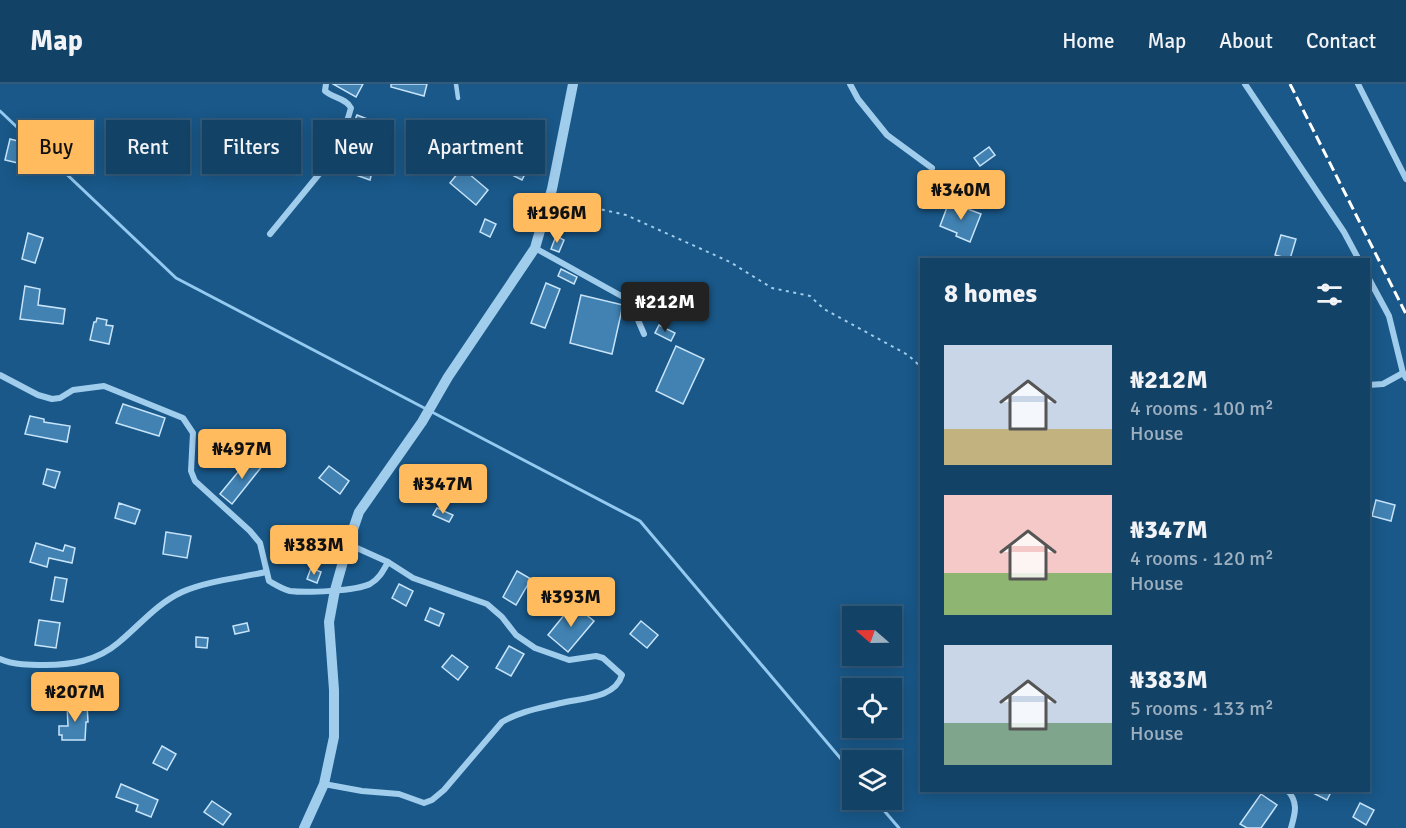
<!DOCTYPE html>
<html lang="en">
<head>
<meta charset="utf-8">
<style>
	:root { --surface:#134267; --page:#204d70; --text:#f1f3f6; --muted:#9db0c0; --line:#325b7b; --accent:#ffbb5d }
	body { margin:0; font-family:Signika,sans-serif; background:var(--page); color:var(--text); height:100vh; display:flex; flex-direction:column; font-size:22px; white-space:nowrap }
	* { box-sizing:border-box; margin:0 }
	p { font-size:20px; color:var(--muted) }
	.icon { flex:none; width:33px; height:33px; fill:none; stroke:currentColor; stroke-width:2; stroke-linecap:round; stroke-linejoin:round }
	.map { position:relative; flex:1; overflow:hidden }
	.side { position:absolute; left:920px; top:174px; width:450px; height:534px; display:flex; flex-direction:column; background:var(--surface); border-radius:0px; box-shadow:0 3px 15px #0003,0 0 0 2px var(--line) }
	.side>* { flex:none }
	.hud { position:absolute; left:18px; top:36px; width:570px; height:54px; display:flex; gap:12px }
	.needle { width:39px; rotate:290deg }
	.fabs { position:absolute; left:842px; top:522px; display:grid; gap:12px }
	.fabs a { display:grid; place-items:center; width:60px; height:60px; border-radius:0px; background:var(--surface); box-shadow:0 3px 15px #0003,0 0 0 2px var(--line); font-size:30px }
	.price { position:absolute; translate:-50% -51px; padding:0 14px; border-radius:6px; background:var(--accent); color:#111; font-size:20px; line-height:39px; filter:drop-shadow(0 2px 3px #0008) }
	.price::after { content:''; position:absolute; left:50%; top:36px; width:18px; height:14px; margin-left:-9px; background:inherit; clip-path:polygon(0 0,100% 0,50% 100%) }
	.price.on { background:#222; color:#fff }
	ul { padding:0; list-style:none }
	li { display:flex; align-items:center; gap:18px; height:150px; padding:0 24px }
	li span { display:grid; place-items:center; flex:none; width:168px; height:120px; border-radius:0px; color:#555 }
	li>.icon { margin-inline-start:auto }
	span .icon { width:72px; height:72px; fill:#fffc; stroke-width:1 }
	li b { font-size:26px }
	h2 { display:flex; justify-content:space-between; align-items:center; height:72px; padding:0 24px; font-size:26px }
	.pill { padding:0 21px; border-radius:0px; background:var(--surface); box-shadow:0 3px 15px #0003,0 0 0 2px var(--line); font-size:21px; line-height:54px }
	.pill.on { background:var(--accent); color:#111 }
	header { display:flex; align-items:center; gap:36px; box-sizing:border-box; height:84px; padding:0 30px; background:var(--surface); border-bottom:2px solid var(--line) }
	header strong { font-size:28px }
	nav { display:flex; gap:33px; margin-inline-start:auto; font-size:21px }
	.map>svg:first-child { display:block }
</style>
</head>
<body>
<header>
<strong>Map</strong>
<nav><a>Home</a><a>Map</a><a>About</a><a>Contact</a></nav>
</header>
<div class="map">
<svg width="1406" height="744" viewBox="0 0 1406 744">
	<rect width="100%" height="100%" fill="#195889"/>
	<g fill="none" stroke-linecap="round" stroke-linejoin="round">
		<g stroke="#94caf0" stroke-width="3">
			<polyline points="0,27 176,194 640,437 852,688"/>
			<polyline points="875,716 899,744"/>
		</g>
	</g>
	<g fill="#4182b2" stroke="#c7e4fa" stroke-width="1.5">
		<polygon points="333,0 363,0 356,13"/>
		<polygon points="391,0 427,0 424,12 391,3"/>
		<polygon points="357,31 380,40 372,58 350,48"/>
		<polygon points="10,55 22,58 18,79 5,76"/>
		<polygon points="989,63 995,71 980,82 974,74"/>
		<polygon points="508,70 530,80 522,96 506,88 508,83 503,80"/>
		<polygon points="355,82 372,88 370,96 353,90"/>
		<polygon points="462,84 488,106 476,121 450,99"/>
		<polygon points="940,96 953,104 943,121 930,113"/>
		<polygon points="949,118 981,130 970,158 956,152 957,149 940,142"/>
		<polygon points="485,135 496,140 490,153 480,148"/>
		<polygon points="28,149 43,154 35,179 22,175"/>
		<polygon points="1281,151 1296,155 1290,175 1275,171"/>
		<polygon points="556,152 564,156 559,168 551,165"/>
		<polygon points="561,185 577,193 574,200 558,192"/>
		<polygon points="546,199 560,205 545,244 531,239"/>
		<polygon points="25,202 40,205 38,221 65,225 63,240 20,235"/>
		<polygon points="581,211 623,221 612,270 570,259"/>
		<polygon points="97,234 107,236 106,241 113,242 109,260 90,256 94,238 96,238"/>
		<polygon points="659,241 675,249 671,257 655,249"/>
		<polygon points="676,262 704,275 683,320 656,307"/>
		<polygon points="123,320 165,334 159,352 116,339"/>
		<polygon points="30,332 44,335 44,338 70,342 67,358 25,350"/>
		<polygon points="252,371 263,381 232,420 220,410"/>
		<polygon points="329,382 349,397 340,410 319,394"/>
		<polygon points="47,385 60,388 55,404 43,400"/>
		<polygon points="1376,416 1395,421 1391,437 1372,432"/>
		<polygon points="119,419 140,426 135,440 115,434"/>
		<polygon points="437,424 453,431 449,438 433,431"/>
		<polygon points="166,448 191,452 187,474 163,470"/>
		<polygon points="36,459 63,467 65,461 75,464 72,479 49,474 47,483 30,478"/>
		<polygon points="311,484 321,488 317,499 307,495"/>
		<polygon points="517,487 531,495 516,521 503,513"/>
		<polygon points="55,493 67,495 63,518 51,516"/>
		<polygon points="399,500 413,507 406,522 392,514"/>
		<polygon points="573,520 594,537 568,568 548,551"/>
		<polygon points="430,524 444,530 439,542 425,536"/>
		<polygon points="39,536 60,539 56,564 35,561"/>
		<polygon points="641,537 658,551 647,564 630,550"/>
		<polygon points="247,539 249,547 235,550 233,542"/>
		<polygon points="196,553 208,554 207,564 196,563"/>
		<polygon points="509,562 524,570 511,592 496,584"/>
		<polygon points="452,571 468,583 458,596 442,583"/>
		<polygon points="87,620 88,638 86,638 85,656 62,656 62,651 59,651 59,642 68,642 67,621"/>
		<polygon points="162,662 176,670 167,686 153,679"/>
		<polygon points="121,700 158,716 151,733 136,727 138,721 116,713"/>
		<polygon points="1307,706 1332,706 1327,716"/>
		<polygon points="1261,710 1277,721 1261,744 1247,744 1240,740"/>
		<polygon points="212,717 231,730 223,741 204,728"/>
		<polygon points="1360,719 1374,726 1366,741 1353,733"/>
	</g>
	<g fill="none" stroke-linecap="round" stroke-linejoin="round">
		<polyline stroke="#a1cded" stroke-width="2" stroke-dasharray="3 4.5" stroke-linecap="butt" points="559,112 586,122 626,131 730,178 772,204 810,212 824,225 908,271 921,283"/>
		<polyline stroke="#a1cded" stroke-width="4.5" points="456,0 458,14"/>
		<g stroke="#a1cded" stroke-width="6">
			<polyline points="850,0 858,15 887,51 932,84"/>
			<polyline points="1245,0 1344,148 1359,176"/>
			<polyline points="1358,0 1406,95"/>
			<path d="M270,150l68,-83 13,-43c-5,-10 -18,-10 -26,-17l1,-7"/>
			<polyline points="535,164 625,214 632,222 644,250"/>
			<polyline points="1368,193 1389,232 1403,289 1406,294"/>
			<path d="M0,291l38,20 14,4 8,-1 13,-8 31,-4 79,32 10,15 -2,38 4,10 55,50 10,12 9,38c7,4 13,8 21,10 16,2 66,0 80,-7 9,-5 13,-13 18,-22"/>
			<polyline points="1368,301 1383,300 1403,289"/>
			<path d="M0,575c14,6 30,6 45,6 26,0 52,-4 73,-22 21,-17 38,-39 64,-51 25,-11 57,-14 84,-20"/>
			<path d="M324,700l38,7 37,3 25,9 8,-3 12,-10 58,-68c18,-11 39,-14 59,-19 19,-5 54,-4 61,-28l-19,-17 -7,-2 -27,4 -34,-12 -19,-13 -14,-18 -15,-13 -74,-26 -25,-16 -40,-18"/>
			<path d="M1287,706c12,12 8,24 4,38"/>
		</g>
		<polyline stroke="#a1cded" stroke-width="10" points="304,744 324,700 334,653 334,606 329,538 335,506 348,460 359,428 422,338 448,293 535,164 552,105 573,0"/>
		<polyline stroke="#fff" stroke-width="3" stroke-dasharray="10 4.5" stroke-linecap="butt" points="1290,0 1406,230"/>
	</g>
</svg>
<div class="fabs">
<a><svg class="needle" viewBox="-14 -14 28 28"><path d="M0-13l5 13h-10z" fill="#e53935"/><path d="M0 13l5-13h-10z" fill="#9db0c0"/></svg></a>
<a><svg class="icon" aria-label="locate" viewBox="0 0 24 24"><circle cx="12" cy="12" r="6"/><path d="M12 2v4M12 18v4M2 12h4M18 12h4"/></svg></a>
<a><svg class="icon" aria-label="layers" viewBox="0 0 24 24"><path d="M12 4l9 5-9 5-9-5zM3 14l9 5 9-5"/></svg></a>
</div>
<b class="price" style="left:961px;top:137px">₦340M</b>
<b class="price" style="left:557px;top:160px">₦196M</b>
<b class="price on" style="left:665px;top:249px">₦212M</b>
<b class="price" style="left:242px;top:396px">₦497M</b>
<b class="price" style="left:443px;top:431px">₦347M</b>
<b class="price" style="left:314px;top:492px">₦383M</b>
<b class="price" style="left:571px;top:544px">₦393M</b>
<b class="price" style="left:75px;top:639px">₦207M</b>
<div class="hud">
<a class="pill on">Buy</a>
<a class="pill">Rent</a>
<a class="pill">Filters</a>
<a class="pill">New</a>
<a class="pill">Apartment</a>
</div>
<section class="side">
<h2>8 homes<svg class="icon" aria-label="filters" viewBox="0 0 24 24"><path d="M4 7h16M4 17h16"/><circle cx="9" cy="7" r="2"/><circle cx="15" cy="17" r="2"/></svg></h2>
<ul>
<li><span style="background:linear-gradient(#c9d6e8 70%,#c2b280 0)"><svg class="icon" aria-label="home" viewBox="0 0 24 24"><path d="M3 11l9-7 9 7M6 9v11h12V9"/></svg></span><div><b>₦212M</b><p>4 rooms · 100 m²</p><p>House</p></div></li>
<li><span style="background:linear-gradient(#f6c9c9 65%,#8fb573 0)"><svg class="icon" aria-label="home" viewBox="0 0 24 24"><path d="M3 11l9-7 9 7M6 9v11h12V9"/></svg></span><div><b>₦347M</b><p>4 rooms · 120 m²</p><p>House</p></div></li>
<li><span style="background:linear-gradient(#c9d6e8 65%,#7fa58c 0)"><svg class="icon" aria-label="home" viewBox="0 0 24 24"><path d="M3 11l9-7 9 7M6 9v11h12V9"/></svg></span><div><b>₦383M</b><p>5 rooms · 133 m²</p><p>House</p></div></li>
</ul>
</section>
</div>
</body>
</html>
